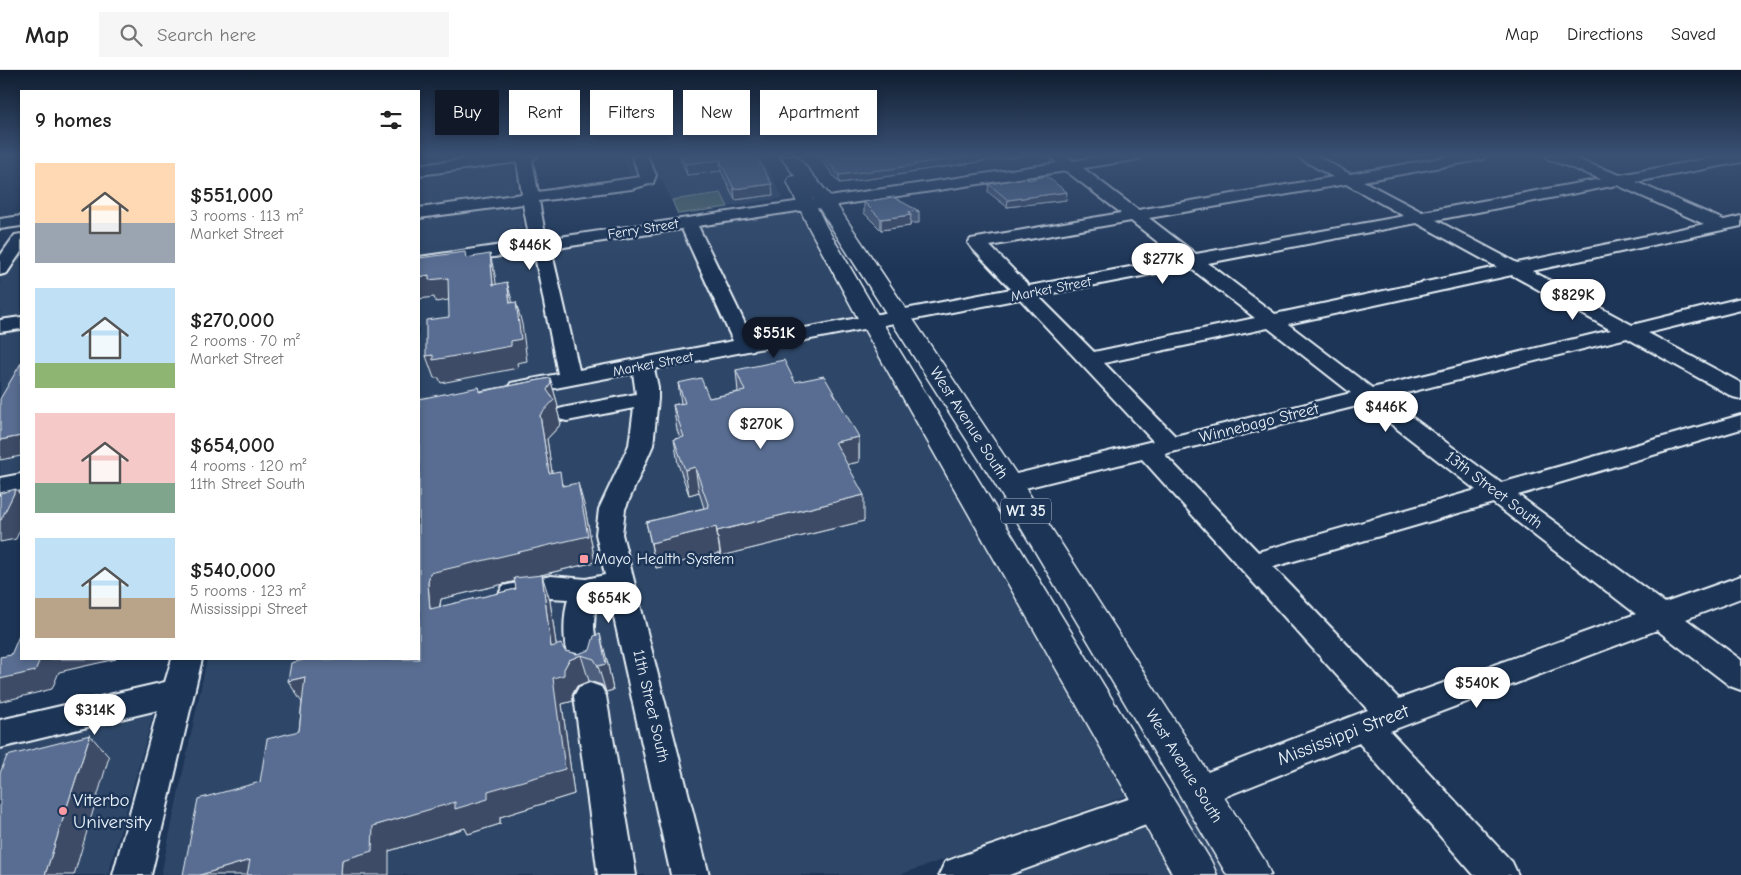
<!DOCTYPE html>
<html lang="en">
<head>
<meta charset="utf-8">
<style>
	:root { --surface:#fff; --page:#f6f6f6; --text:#222; --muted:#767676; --line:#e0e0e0; --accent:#111827 }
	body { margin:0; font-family:"Comic Neue",sans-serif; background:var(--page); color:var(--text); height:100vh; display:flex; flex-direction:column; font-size:19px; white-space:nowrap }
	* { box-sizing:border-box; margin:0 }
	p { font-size:16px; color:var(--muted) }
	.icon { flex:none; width:28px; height:28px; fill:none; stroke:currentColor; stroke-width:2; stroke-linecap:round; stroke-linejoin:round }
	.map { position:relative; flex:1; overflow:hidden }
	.details { position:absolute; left:20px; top:20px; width:400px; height:570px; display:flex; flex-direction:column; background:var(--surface); border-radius:0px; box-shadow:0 2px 8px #0003 }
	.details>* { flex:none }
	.top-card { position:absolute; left:435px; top:20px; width:475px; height:45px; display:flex; gap:10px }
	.price { position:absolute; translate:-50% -42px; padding:0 11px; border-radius:18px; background:#fff; color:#222; font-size:16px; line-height:32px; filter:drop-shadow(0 1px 2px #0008) }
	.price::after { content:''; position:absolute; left:50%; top:30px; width:15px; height:11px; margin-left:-8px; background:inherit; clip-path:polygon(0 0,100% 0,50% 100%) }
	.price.active { background:var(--accent); color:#fff }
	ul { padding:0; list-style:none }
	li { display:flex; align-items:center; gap:15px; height:125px; padding:0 15px }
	li span { display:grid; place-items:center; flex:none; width:140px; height:100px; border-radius:0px; color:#555 }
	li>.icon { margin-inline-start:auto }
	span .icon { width:60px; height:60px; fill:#fffc; stroke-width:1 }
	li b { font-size:21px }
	h2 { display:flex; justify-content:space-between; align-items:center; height:60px; padding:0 15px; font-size:21px }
	.pill { padding:0 18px; border-radius:0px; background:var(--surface); box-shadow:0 2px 8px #0003; font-size:18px; line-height:45px }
	.pill.active { background:var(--accent); color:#fff }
	header { display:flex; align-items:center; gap:30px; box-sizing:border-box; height:70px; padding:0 25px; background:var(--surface); border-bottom:1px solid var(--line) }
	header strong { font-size:24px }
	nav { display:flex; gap:28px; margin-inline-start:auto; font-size:18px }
	.search { width:350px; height:45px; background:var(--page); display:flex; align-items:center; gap:12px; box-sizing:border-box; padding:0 18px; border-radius:0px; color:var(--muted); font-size:19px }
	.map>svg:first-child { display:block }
</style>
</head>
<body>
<header>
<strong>Map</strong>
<div class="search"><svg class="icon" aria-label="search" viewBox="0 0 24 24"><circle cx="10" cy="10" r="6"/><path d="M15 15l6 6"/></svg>Search here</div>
<nav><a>Map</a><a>Directions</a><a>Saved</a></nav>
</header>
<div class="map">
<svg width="1741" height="805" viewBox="0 0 1741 805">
	<rect width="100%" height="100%" fill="#1d3557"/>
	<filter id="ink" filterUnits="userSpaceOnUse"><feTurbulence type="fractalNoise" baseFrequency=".02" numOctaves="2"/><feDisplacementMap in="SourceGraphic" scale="10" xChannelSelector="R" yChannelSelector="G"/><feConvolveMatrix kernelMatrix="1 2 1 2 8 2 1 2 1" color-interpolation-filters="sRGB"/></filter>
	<g filter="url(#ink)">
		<g fill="#2f4668">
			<polygon points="622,86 761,86 783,128 677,145 662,109 633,113"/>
			<polygon points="514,92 526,182 798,141 1129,725 899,805 161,805 207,589 419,589 419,104"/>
			<polygon points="21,179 21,401 0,405 0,208"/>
			<polygon points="155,638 108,805 0,805 0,677"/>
			<polygon points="1199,721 1250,805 958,805"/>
		</g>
		<polygon fill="#556e6a" stroke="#9eb0b1" points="721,123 728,137 678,144 672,130"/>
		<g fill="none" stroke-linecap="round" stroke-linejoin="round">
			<g stroke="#e8f1f8" stroke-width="4">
				<g id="minor">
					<path d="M494,86h44l-6,4 6,32 102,-15 -8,-21h15l9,19 -3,8 -22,6 -92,12 7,38 511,-76 -7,-7h17l6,5 30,-5h38l-2,3 -5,1 -51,8 55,42 195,-33 -32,-18 -2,-3h18l33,18 102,-18h34l-2,3 -5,1 -116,21 59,31 179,-33 -53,-20 -2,-3h22l52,19 102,-19h19v6l-105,20 88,38 17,-4v10l-209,45 100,54 109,-27v12l-93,23 93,50v16l-8,-2 -106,-59 -241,60 115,85 240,-68v14l-223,66 147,108 76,-27v22l-55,21 55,41v30l-11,-4 -73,-56 -267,101 122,131 6,13h-44l-115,-132 -160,64 -12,-5 -6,-11 6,-11 181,-70 -226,-251 -133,33 -9,-2 -4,-6 4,-6 153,-37 -133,-142 -366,70 4,18v12l-5,46 -28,64 -3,25 87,341h-38l-62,-280 -12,3c-2,10 -3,19 -3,29 1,16 10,33 2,48l-11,3 -11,-3c-11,-22 -12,-53 -6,-76l-17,-1 -38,7 -10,-3 -4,-8 4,-8 48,-10 35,3 19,-4 -9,-41 3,-25 30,-64 5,-37 -67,13 -8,-2 -4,-5 4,-5 8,-2 69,-13 -3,-21 -114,22 -8,-2 -3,-5 3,-5 47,-9 -24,-123 -115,17v-11l111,-16 -7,-37 -104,14v-10l103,-14 -5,-32 -98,13v-10zM1066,101l55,42 -150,26 -3,4 3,4 40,42 -259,49 -54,-112zM1346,114l58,32 -208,38 -47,-36zM1617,115l87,39 -187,39 -81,-43zM1131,151l47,37 -149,28 -39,-40zM1417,153l80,44 -222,47 -67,-51zM682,159l51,112 -154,29 -28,-121zM1189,197l66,51 -161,34 -56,-56zM1512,205l99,55 -239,58 -84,-64zM1268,258l83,65 -176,43 -71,-73zM1365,334l111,86 -218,62 -94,-98zM1493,433l143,111 -237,85 -126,-132z"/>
					<polygon points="21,146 21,156 0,159 0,149"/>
					<polygon points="21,164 21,182 7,203 0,205 0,186 15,165"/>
					<polygon points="21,247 21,259 0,262 0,250"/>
					<polygon points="21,404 21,420 0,424 0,408"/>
					<polygon points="172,589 202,589 151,805 113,805 158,640 0,678 0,650 165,612"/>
					<polygon points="590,613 601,617 606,626 636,805 598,805 574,626 579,617"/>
					<polygon points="1155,720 1168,725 1173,736 1168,747 1009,805 939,805 945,792 958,787"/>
				</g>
			</g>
			<g stroke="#e8f1f8" stroke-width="3">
				<polygon id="major" points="780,86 797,86 832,128 1019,408 1265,791 1271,805 1227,805 995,414 812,127 826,156 882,252 1211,791 1217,805 1173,805 860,252 808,156 787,111 790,107 795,106"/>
			</g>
			<use href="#minor" fill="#1d3557" fill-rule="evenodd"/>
			<use href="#major" fill="#1d3557" fill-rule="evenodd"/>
		</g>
		<g fill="#4d5e7d" stroke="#e8f1f8" fill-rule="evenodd">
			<polygon points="679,86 756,86 773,125 735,130 721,101 687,105"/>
			<polygon points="818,86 1021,86 916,101 916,102 890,106 839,113"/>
			<polygon points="1028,110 1066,130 1007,137 988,122 989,114"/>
			<polygon points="864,132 919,141 919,153 911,153 910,156 881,160 864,143"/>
			<polygon points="736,300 795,312 859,367 859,392 847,394 864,451 721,486 720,483 656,498 646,452 704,438 699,422 689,425 678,394 674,369 680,368 677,360 673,335 681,333 678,313 709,328 738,322"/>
			<path d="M550,308l7,24 1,6 -1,1 4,15 -14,15 5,34 33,35 10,54 -54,13 9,26 6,44 9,6 42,9 6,30 -7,2 -4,-7 -13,-4 -12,5 -5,9 1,6 -11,3 12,90 -74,23v7l-32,10 -3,-6 -76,23 -129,-69 39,-51 3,-29 1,-42 176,-273 1,4zM515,511l1,8 -76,18 1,-8z"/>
		</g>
		<g fill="#3e4c66" stroke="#e8f1f8">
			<polygon points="972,86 1021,86 916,101 916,102 890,106 839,113 839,105 915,94"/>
			<polygon points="720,90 721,101 687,105 685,94"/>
			<polygon points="772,114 773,125 735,130 734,119"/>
			<polygon points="1067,122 1066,130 1007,137 1008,130"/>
			<polygon points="911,145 910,156 881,160 881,149"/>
			<polygon points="490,184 495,205 499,236 493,215"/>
			<polygon points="429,205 448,208 454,229 436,232 434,227 419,229 419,207"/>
			<polygon points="507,212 513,234 510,233"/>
			<polygon points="516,232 522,254 527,291 517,293 518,298 441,313 439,308 434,308 426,286 511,271"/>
			<polygon points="550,308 557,332 558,338 557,339 561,354 547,369 556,429 549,403 540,345"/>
			<polygon points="21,366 21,386 0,390 0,370"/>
			<polygon points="859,367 859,392 836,397 835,372"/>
			<polygon points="695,397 699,422 689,425 685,400"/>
			<polygon points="578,413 585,438 595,492 441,529 439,539 430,539 428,513 430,503"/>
			<polygon points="16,419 21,426 21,457 16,469 0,472 0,450"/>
			<polygon points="864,425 864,451 721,486 717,461"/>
			<polygon points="716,457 720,483 656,498 651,473"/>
			<polygon points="542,505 550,531 560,602 551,577"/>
			<polygon points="600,564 607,590 613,620 606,622 598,596"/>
			<polygon points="581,585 589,611 577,616 572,625 573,631 562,634 574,724 500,747 500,754 468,764 465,758 389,781 389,805 341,805 342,790 373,756 488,721 553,608 564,599 569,590"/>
			<polygon points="40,589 116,589 59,602 52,619 0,632 0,609"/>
			<polygon points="305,607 305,637 288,611"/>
			<polygon points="90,665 109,687 74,805 45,805"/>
			<polygon points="250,790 262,805 200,805"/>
		</g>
		<g fill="#596d91" stroke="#e8f1f8">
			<polygon points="682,86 756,86 772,114 734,119 720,90 685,94"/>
			<polygon points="823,86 972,86 915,94 916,95 890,99 839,105"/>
			<polygon points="1046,106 1067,122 1008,130 989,114 1026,108 1028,110"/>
			<polygon points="893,127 919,141 908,142 911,145 881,149 864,132"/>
			<polygon points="465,182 466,188 490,184 493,215 507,212 510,233 516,232 521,269 511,271 511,276 433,290 433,285 426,286 426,250 449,247 448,208 429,210 429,205 419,207 419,188"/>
			<polygon points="784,290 795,312 824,306 859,367 835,372 864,425 717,461 716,457 651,473 646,452 709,437 695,397 685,400 674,369 684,367 673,335 685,333 678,313 701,308 709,328 745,321 736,300"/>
			<polygon points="21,293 21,366 0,370 0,329"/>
			<polygon points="550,308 551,313 547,320 554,330 540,345 549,403 560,401 562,416 578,413 588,466 430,503 428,513 430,539 516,519 514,508 542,505 551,577 561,574 565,581 577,584 590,580 594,566 600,564 606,594 598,596 594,589 581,585 569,590 564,599 564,605 553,608 565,699 488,721 488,729 455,739 455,732 373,756 372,781 342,790 341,805 247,805 250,790 200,805 183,805 198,729 260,712 267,669 299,661 305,607 288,611 291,593 303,590 303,589 419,589 419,329 479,317 479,322"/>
			<polygon points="16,419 1,450 0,450 0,423"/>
			<polygon points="21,561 21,589 40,589 35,601 0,609 0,587 11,585"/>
			<polygon points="90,665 45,805 0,805 0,703 7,686"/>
		</g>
	</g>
	<linearGradient id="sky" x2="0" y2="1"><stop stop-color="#101d30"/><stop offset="0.43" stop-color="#3a5174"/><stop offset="1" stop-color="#3a5174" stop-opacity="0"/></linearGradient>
	<rect width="1741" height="199" fill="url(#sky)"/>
	<g fill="#ff9aa2" stroke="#1d3557" stroke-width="2">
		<rect x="579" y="484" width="10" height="10" rx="2.5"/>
		<circle cx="63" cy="741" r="5"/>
	</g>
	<g text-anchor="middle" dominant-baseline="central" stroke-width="5" stroke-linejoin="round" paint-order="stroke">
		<g font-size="14" fill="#e8f1f8" stroke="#1d3557">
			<text transform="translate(643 159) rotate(-9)">Ferry Street</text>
			<text transform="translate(1051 219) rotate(-11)">Market Street</text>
			<text transform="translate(653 294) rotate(-11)">Market Street</text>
		</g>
		<rect fill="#1d3557" stroke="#abb9c8" stroke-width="1" x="1001" y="428.5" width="50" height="25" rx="4"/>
		<g font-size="15" font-weight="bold" fill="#e8f1f8">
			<text x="1026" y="441">WI 35</text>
		</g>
		<g font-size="16" fill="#e8f1f8" stroke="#1d3557">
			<text transform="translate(969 353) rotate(57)">West Avenue South</text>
			<text transform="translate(1259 353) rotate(-14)">Winnebago Street</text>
			<text transform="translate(1494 420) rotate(37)">13th Street South</text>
			<text transform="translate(651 636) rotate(77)">11th Street South</text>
			<text transform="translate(1184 696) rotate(58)">West Avenue South</text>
		</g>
		<g font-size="16" fill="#e8f1f8" stroke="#1d3557" text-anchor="start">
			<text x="594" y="489">Mayo Health System</text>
		</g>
		<g font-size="19" fill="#e8f1f8" stroke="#1d3557">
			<text transform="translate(1343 665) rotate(-21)">Mississippi Street</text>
		</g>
		<g font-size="19" fill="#e8f1f8" stroke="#1d3557" text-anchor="start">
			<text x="73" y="730">Viterbo<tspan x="73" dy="22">University</tspan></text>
		</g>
	</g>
</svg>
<b class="price" style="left:530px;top:201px">$446K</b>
<b class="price" style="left:1163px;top:215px">$277K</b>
<b class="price" style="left:1573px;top:251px">$829K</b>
<b class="price active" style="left:774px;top:289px">$551K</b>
<b class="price" style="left:1386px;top:363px">$446K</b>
<b class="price" style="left:761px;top:380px">$270K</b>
<b class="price" style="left:609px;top:554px">$654K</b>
<b class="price" style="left:1477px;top:639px">$540K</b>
<b class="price" style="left:95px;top:666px">$314K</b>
<div class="top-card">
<a class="pill active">Buy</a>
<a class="pill">Rent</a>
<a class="pill">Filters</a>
<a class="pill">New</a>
<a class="pill">Apartment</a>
</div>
<section class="details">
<h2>9 homes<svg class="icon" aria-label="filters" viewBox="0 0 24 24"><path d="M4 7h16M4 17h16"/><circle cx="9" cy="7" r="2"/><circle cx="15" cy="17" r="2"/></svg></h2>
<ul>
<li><span style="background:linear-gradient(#ffd9b3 60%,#9aa5b1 0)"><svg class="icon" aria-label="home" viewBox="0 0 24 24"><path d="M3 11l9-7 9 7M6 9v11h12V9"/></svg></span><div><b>$551,000</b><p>3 rooms · 113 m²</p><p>Market Street</p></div></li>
<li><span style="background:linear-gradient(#bfe0f5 75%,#8fb573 0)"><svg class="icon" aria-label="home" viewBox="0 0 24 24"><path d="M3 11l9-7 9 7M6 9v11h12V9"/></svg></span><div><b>$270,000</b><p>2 rooms · 70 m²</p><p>Market Street</p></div></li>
<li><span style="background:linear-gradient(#f6c9c9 70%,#7fa58c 0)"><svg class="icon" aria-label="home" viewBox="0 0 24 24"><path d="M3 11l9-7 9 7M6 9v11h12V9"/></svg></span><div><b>$654,000</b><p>4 rooms · 120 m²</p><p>11th Street South</p></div></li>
<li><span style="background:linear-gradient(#bfe0f5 60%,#b9a48a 0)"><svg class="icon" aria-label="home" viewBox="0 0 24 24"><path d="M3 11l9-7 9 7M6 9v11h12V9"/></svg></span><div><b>$540,000</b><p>5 rooms · 123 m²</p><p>Mississippi Street</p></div></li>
</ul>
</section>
</div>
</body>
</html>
